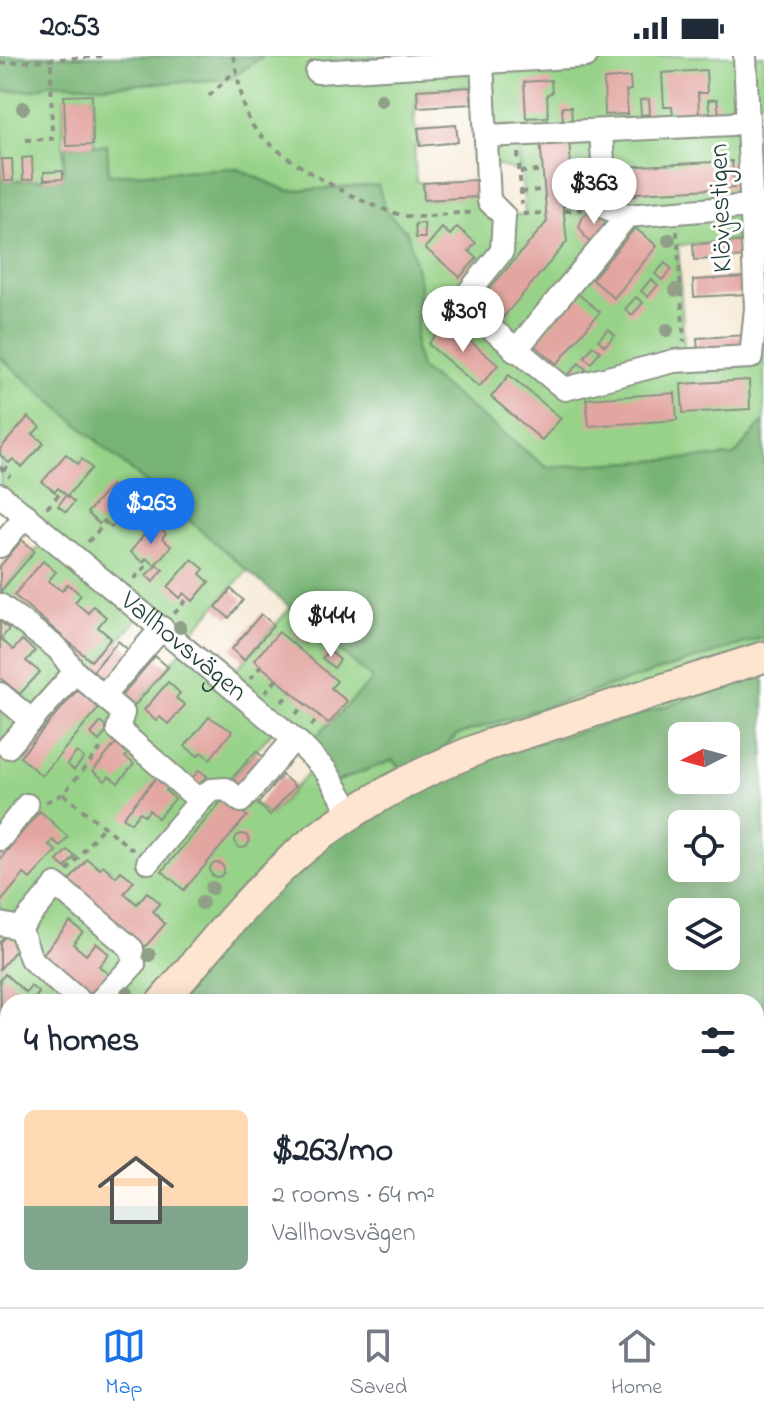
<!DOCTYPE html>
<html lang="en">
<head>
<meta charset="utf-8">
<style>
	:root { --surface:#fff; --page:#f2f2f3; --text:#1f2937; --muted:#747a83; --line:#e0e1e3; --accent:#1a73e8 }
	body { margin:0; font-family:"Indie Flower",sans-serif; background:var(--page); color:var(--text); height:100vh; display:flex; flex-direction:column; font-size:30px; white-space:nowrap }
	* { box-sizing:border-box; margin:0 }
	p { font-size:26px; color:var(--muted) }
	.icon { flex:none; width:44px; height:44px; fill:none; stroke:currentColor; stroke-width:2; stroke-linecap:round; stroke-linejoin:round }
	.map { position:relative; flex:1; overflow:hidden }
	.drawer { position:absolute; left:0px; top:938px; width:764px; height:314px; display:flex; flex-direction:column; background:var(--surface); border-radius:24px 24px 0 0; box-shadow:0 4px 20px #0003 }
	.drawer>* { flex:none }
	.needle { width:52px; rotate:264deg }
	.buttons { position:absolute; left:668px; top:666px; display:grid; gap:16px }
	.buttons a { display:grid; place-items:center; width:72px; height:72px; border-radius:12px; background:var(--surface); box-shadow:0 4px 20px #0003; font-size:40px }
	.price { position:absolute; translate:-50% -68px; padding:0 18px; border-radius:28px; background:#fff; color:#222; font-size:26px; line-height:52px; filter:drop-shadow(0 2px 4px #0008) }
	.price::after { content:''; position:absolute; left:50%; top:48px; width:24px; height:18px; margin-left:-12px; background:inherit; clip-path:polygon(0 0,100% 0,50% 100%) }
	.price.active { background:var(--accent); color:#fff }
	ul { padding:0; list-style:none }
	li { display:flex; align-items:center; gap:24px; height:200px; padding:0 24px }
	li+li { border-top:2px solid var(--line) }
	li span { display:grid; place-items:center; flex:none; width:224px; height:160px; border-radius:12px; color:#555 }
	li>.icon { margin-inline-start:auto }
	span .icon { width:96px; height:96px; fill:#fffc; stroke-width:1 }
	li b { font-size:34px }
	h2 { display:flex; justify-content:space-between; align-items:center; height:96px; padding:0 24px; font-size:34px }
	.status { display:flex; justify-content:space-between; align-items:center; height:56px; padding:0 40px; background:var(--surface); direction:ltr }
	.status svg { height:22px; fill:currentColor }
	.menu { display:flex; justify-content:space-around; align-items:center; height:112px; border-top:2px solid var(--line); background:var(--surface); font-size:22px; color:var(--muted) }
	.menu a { display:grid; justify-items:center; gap:4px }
	.menu .active { color:var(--accent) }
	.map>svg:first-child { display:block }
</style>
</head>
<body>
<div class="status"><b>20:53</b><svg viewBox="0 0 49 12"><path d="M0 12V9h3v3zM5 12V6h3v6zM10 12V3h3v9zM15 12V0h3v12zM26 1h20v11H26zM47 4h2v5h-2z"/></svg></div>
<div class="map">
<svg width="764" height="1251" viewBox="0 0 764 1251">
	<rect width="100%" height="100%" fill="#fff"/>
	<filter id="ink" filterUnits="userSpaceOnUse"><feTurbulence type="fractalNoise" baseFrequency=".0125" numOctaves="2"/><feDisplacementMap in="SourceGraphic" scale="16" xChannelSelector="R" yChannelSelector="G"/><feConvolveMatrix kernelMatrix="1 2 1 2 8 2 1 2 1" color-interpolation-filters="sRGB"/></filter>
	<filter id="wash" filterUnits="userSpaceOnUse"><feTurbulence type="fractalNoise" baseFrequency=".006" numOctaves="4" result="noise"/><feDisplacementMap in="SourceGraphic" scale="32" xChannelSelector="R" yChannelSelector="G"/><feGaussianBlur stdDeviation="1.8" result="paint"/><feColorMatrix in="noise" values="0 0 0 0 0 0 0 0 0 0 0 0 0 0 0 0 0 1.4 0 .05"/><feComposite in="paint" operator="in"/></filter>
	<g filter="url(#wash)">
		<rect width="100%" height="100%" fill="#f6e9d4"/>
		<g fill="#96d287" stroke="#5a885e" stroke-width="2" fill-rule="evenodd">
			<path d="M263,0h501v46l-16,1 1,21 15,-1v43l-12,1v13l12,-1v242l-30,35 -188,11 -126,-99 -5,-20 5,-65 -13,-51 -21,-21 -9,-25 -89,5 -53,-23 -127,7 -1,-29 -13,-1 -2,-49 -28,1 -1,82 -59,2 -4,-90 33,-1 18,-7 52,3 127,-7zM483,29l4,77 33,10 -2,-36 7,78 -21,2 -16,-36h-12l1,16 -53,4 -1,-17 -7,-2 -2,-34 6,-1 -6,-25 4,-31zM746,185l5,115 -66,4 -7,-115z"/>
			<polygon points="0,301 248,513 182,588 143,556 86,624 129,656 185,591 203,606 213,595 236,614 291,551 374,624 313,684 309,698 277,670 227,728 270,759 318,706 334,727 457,679 764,581 764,619 622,664 162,946 8,946 8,1001 0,995 0,536 50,478 0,439"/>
			<polygon points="8,1041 8,1097 0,1106 0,1050"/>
		</g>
		<g fill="#78b474" stroke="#4c7854" stroke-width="2" fill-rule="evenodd">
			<polygon points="0,0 263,0 230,23 103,30 51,27 33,34 0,35"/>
			<path d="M0,78l4,47 59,-2 3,-33 41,-1 2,30 127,-7 52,23 90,-6 8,26 21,21 13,51 -5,65 5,20 126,99 188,-11 30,-35v216l-307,98 -45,43 210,-58 142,-45v632h-764v-113l8,-10v116h748v-298h-594l66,-78 182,-145 -17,-19 -60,23 -24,-29 4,-14 60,-61 -373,-322zM682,680h44v44h-44zM682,768h44v44h-44zM682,856h44v44h-44z"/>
		</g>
		<g id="blocks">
			<g fill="#e3a5a0">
				<polygon points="706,14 707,37 698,37 699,59 673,61 672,51 664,51 662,17"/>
				<polygon points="630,21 631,34 626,35 628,58 605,59 604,23"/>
				<polygon points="551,24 552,37 547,38 548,61 526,62 524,26"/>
				<polygon points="470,31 472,48 418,51 417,34"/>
				<polygon points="92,39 93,89 66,90 64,40"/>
				<polygon points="649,43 650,58 641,59 640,44"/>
				<polygon points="717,43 719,58 710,59 708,44"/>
				<polygon points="562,51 571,51 572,65 563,66"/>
				<polygon points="456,69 458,86 420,90 418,72"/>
				<polygon points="569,81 573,148 563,149 567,186 495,271 473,252 547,166 540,83"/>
				<polygon points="32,101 33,123 23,124 22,102"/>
				<polygon points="2,103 12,103 13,125 4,125"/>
				<polygon points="732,105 734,132 636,137 636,140 625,141 622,134 623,111"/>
				<polygon points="63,115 63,123 44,124 44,116"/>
				<polygon points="476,124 477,141 424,144 423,127"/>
				<polygon points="593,154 604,158 609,169 595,187 588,185 579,171 583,160"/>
				<polygon points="424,167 425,182 416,182 415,168"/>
				<polygon points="457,171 476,187 469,195 477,202 460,221 425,192 442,172 450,179"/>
				<polygon points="635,172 657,190 614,242 592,223"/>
				<polygon points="746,185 747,201 694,204 693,188"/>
				<polygon points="665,207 672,213 662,224 655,218"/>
				<polygon points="746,221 747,238 694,241 693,224"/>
				<polygon points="651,223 658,229 648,241 641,235"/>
				<polygon points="578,238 600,256 557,308 534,289"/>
				<polygon points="636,241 643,247 632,259 625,253"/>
				<polygon points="446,242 453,247 443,259 437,253"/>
				<polygon points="447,265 498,309 479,331 428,288"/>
				<polygon points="608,273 615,279 605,290 598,284"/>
				<polygon points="750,279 750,295 698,298 697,282"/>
				<polygon points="593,290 600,295 591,307 584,301"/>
				<polygon points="579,307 586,313 576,324 569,318"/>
				<polygon points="509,319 561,362 542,384 491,341"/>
				<polygon points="749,324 750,353 683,357 681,328"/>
				<polygon points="675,337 677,364 589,370 586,343"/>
				<polygon points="28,361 40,371 33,378 44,387 22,411 13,403 9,407 0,399 0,393"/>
				<polygon points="66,398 78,408 82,403 92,412 67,440 74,446 66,456 58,450 66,439 58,432 55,436 42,426"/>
				<polygon points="111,429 124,440 119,445 128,452 112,471 103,464 99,468 87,457"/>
				<polygon points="154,467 166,478 162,483 171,490 155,509 146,502 142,506 130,496"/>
				<polygon points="22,484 35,495 0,536 0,510"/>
				<polygon points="192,503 204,513 200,518 209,526 193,545 184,537 180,542 168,531"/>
				<polygon points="43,505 56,516 48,525 62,535 68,528 81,539 75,546 88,557 93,550 106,561 98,571 111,582 91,605 14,539"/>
				<polygon points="157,509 163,514 153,526 146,519"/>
				<polygon points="231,533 243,544 229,562 216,551"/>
				<polygon points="261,558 274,569 244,604 232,593"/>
				<polygon points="0,565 9,573 1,583 13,594 22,584 35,595 26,605 40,616 20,638 0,622"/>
				<polygon points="299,570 311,580 305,587 293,577"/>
				<polygon points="279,576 337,625 331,632 347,645 331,665 328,667 254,604"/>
				<polygon points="118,585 131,596 102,630 89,620"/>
				<polygon points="329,594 340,604 334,612 322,602"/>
				<polygon points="155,600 168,611 128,657 116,646"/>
				<polygon points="168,626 180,637 176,642 185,649 168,668 160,661 156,665 144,654"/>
				<polygon points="83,627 104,646 42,720 20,701"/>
				<polygon points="209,661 232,675 210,703 201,696 198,700 185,690"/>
				<polygon points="101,666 109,673 99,685 91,678"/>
				<polygon points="117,686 129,697 125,701 134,708 118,727 109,720 105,725 93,715"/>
				<polygon points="256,695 268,705 239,739 227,728"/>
				<polygon points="77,696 84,702 74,714 67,708"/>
				<polygon points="199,714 207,720 198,730 191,724"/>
				<polygon points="282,719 295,730 270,759 258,748"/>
				<polygon points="157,721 169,731 166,735 175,743 158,762 149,754 145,760 140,756 131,767 123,761"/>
				<polygon points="225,741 247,760 184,834 162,815"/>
				<polygon points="40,755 68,781 60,790 53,784 49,789 56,795 30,823 24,818 0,847 0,803"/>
				<circle cx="242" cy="785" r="7"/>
				<polygon points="67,794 75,800 65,812 57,805"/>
				<polygon points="87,803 100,813 103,809 116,821 121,815 134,825 124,837 137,848 147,836 160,847 153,855 165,868 145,891 68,826"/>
				<circle cx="217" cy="814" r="7"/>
				<polygon points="70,866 83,876 73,888 86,899 96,887 109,898 99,910 112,921 93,944 41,900"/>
				<polygon points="7,878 20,889 0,913 0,886"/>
				<polygon points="5,918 26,937 31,930 39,937 34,943 37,946 8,946 8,959 1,953 0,924"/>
			</g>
		</g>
	</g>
	<g filter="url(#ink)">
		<use href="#blocks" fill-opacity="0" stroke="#8a9384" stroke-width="2"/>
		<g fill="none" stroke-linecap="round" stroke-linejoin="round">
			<g stroke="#8a9384" stroke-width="26">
				<g id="street">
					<polyline points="482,5 489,145 504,160 502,195 460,247 565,333 674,305 751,301 756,252 745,0"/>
					<polyline points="317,16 586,0"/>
					<polyline points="601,75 606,152 627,160 764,149"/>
					<polyline points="486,80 732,68 748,63"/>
					<polyline points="515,295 627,160"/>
					<path id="s1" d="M0,439l300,249 26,27 26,43"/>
					<polyline points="0,490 26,459"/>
					<polyline points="0,549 58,593 75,616 123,657 118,673 200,745 148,806"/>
					<polyline points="0,638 32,665"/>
					<polyline points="104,639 162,572"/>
					<polyline points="8,691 75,616"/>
					<polyline points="200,745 211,734 226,733 241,745 294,683"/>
					<polyline points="0,783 27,749"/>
					<polyline points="0,868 20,872 56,829 132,893 134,908 99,946"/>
					<polyline points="20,872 31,903 81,946"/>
					<polyline points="0,995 8,1001"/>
				</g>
			</g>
			<g stroke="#8a9384" stroke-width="34">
				<g id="secondary">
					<path d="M162,946c40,-46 78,-95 122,-136 59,-55 130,-92 204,-121l276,-88"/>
					<polyline points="0,1138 8,1128"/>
				</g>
			</g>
			<g stroke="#8a9384" stroke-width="4" stroke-dasharray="6 6" stroke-linecap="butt">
				<path d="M233,0c6,20 8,48 17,66 18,32 120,89 157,94 22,3 45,-5 68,-3"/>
				<polyline points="0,7 105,0"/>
				<polyline points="209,40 237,13"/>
				<polyline points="25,84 52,83 51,3"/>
				<polyline points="518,97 522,148"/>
				<polyline points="520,116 539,115"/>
				<polyline points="521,136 540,134"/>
				<polyline points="565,155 586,153"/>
				<polyline points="523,158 544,157"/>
				<polyline points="677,175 684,286"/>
				<polyline points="0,411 10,421"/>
				<polyline points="4,415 11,405"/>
				<polyline points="47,452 60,437 56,434"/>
				<polyline points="88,486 106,466"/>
				<polyline points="134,523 148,508 144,504"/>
				<polyline points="174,558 186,544 182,540"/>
				<polyline points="250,623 261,610"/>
				<polyline points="265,637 277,623"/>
				<polyline points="282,646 291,635"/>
				<polyline points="296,658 306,648"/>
				<polyline points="311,670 320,660"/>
				<polyline points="63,738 133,794"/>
				<polyline points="46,746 63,738 104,689"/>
				<polyline points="67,815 103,771"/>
				<polyline points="0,972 8,963"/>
				<polyline points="756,1132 764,1129"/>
				<polyline points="314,1244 323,1251"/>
				<polyline points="526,1251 533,1244"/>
			</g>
			<use href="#street" stroke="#fff" stroke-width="22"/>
			<use href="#secondary" stroke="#fde5d0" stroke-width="30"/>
		</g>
		<g fill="#909f88">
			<circle cx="381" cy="44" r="7"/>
			<circle cx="23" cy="52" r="7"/>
			<circle cx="669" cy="184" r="7"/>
			<circle cx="676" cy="234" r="7"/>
			<circle cx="667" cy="274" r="7"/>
			<circle cx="180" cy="571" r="7"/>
			<circle cx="212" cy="832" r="7"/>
			<circle cx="202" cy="847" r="7"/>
			<circle cx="149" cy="899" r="7"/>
			<circle cx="127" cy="937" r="7"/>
		</g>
	</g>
	<g text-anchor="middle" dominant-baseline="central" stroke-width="6" stroke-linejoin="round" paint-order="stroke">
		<g font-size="28" fill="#1f3d34" stroke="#fff">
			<text transform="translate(722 152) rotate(-92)">Klövjestigen</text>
			<text stroke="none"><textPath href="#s1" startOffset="238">Vallhovsvägen</textPath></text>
		</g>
	</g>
</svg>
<div class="buttons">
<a><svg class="needle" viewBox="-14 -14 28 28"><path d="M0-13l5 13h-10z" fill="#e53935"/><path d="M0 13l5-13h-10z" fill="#747a83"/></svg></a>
<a><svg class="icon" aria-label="locate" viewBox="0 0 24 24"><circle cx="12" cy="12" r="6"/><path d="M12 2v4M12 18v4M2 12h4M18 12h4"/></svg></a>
<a><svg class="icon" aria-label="layers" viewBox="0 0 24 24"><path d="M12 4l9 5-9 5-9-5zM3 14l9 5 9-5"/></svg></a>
</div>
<b class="price" style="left:594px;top:170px">$363</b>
<b class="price" style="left:463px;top:298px">$309</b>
<b class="price active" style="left:151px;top:490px">$263</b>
<b class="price" style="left:331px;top:603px">$444</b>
<section class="drawer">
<h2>4 homes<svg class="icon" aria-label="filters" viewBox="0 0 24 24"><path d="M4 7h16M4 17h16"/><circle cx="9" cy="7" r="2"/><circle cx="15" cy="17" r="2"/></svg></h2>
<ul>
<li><span style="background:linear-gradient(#ffd9b3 60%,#7fa58c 0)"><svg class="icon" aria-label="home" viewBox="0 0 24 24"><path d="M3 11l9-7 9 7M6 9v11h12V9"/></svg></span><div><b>$263/mo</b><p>2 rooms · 64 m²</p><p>Vallhovsvägen</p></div></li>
</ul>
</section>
</div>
<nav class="menu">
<a class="active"><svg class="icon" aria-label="map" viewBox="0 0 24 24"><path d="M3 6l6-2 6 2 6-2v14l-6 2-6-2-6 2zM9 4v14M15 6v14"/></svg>Map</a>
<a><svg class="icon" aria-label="saved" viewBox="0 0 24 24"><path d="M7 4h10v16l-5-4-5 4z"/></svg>Saved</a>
<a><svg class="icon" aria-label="home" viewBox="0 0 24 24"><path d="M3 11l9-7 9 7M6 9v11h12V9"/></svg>Home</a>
</nav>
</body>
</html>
